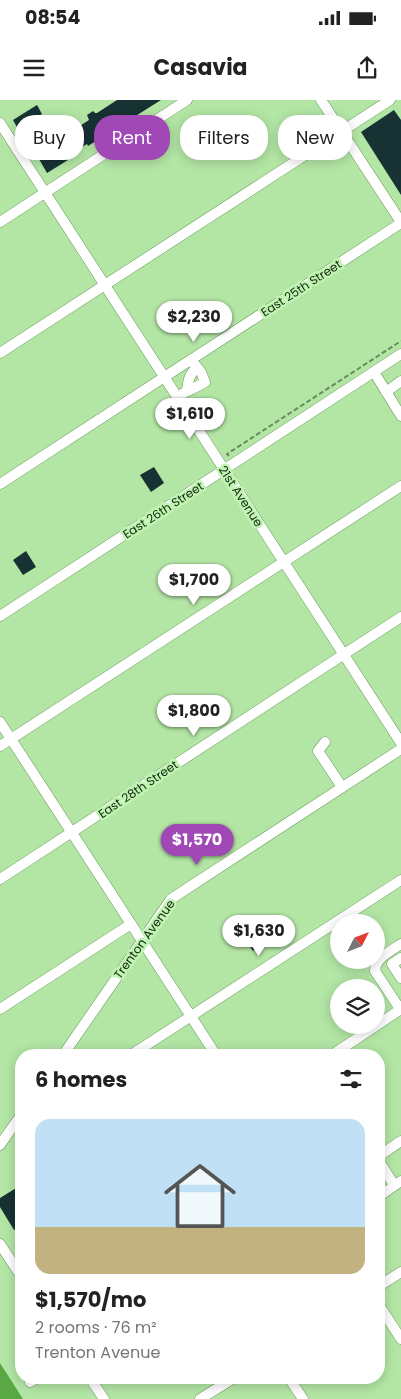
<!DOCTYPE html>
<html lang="en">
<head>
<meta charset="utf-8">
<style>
	:root { --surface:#fff; --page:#f2f2f2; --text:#222; --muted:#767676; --line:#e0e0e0; --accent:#a049b6 }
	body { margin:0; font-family:Poppins,sans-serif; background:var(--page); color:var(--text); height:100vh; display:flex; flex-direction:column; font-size:19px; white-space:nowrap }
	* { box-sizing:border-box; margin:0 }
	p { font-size:16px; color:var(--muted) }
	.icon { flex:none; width:28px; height:28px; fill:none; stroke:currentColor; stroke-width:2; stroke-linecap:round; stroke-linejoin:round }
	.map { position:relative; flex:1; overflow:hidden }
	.details { position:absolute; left:15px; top:949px; width:370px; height:335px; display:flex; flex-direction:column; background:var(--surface); border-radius:20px; box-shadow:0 2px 12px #0003 }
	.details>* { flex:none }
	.top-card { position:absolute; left:15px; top:15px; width:371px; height:45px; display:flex; gap:10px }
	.needle { width:32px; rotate:48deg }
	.buttons { position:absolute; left:330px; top:814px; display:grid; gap:10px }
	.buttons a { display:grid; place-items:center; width:55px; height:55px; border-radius:50%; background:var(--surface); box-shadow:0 2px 12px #0003; font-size:25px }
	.price { position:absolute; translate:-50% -42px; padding:0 11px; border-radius:18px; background:#fff; color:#222; font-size:16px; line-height:32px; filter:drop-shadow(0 1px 2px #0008) }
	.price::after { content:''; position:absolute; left:50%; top:30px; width:15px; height:11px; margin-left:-8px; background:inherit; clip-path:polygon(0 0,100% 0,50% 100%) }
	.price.current { background:var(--accent); color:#fff }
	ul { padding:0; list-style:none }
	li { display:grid; align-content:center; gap:10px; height:265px; padding:0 20px }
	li+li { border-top:1px solid var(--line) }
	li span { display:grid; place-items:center; height:155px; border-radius:15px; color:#555 }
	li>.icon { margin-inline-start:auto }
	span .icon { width:90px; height:90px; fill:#fffc; stroke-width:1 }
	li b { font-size:21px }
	h2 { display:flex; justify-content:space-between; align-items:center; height:60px; padding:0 20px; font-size:21px }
	.chip { padding:0 18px; border-radius:20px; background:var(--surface); box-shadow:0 2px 12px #0003; font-size:18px; line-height:45px }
	.chip.current { background:var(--accent); color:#fff }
	.status { display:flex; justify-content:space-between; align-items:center; height:35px; padding:0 25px; background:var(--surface); direction:ltr }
	.status svg { height:14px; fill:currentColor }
	header { display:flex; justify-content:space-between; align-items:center; height:65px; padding:0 20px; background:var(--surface); font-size:22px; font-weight:700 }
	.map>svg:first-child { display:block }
</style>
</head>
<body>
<div class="status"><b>08:54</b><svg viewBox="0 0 49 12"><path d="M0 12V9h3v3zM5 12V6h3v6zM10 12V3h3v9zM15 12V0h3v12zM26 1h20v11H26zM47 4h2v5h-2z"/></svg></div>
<header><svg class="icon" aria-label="menu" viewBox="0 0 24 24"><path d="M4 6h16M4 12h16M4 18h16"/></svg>Casavia<svg class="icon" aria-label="share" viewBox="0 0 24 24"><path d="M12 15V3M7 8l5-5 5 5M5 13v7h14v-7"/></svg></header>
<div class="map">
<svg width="401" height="1299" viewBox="0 0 401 1299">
	<rect width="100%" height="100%" fill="#b3e6a5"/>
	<polygon fill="#5aa843" points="0,1263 23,1299 0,1299"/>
	<g fill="#183233">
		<polygon points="117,0 161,0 88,46 87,44 82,47 72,31 89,20 87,15 93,11 95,13 97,13"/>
		<polygon points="37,5 42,14 18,29 13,20"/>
		<polygon points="394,10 401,20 401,95 361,32"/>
		<polygon points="50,34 60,52 62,51 68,60 47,73 31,45"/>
		<polygon points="154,367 164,383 151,392 140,375"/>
		<polygon points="26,451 36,467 23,475 13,460"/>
		<polygon points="262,825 272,839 253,851 244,837"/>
		<polygon points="21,1085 21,1125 14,1130 0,1107 0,1098"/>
	</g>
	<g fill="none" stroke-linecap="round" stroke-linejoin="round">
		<g stroke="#6a9a5d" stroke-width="11">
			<g id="minor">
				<polyline points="321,0 401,122"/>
				<polyline points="0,23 401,643"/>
				<polyline points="0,122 187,0"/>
				<polyline points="0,253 390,0"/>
				<polyline points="374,272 401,316"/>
				<path d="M187,291c1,-10 2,-17 10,-23"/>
				<polyline points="386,292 401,281"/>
				<path d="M177,297c9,-6 19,-9 28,-15l-4,-10 -10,-12"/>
				<polyline points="0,384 401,123"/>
				<polyline points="0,516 401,254"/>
				<polyline points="0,622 216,955"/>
				<polyline points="325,642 318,651 342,687"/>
				<polyline points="0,646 401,386"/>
				<polyline points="0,779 401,517"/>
				<polyline points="401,858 392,864 401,878"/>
				<polyline points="0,909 131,824"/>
				<path d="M400,909l-25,-38c0,-13 16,-20 26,-27"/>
				<polyline points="63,955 171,799 401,649"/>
				<polyline points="131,955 401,780"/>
				<polyline points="332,955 401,909"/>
				<polyline points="0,1045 21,1015"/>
				<polyline points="379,1056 401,1041"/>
				<polyline points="379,1061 394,1085"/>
				<polyline points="381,1095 401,1081"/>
				<polyline points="0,1144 21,1176"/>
				<polyline points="379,1186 401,1172"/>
				<polyline points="379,1205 401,1239"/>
				<polyline points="90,1278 104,1299"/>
				<polyline points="289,1278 303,1299"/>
				<polyline points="30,1282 38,1278"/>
				<polyline points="200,1299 234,1278"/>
			</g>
		</g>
		<polyline stroke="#688c5e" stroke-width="2" stroke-dasharray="5 2.5" stroke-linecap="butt" points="229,356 227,354 401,241"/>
		<use href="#minor" stroke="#fff" stroke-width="10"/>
	</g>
	<g text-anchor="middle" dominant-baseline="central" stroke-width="5" stroke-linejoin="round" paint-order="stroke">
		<g font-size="12" fill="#13270e" stroke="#c0f4b2">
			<text transform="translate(301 188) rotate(-33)">East 25th Street</text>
			<text transform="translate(241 396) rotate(57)">21st Avenue</text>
			<text transform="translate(163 410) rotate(-33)">East 26th Street</text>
			<text transform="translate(138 689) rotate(-34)">East 28th Street</text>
			<text transform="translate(144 839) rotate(-54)">Trenton Avenue</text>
		</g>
	</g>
</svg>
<div class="buttons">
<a><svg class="needle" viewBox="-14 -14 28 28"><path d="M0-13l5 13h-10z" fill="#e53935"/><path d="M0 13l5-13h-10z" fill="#767676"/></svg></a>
<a><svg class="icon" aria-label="layers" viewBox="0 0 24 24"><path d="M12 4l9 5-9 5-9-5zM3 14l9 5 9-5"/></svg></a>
</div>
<b class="price" style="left:194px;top:243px">$2,230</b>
<b class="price" style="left:190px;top:340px">$1,610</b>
<b class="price" style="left:194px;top:506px">$1,700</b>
<b class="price" style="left:194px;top:637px">$1,800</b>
<b class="price current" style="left:197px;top:766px">$1,570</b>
<b class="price" style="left:259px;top:857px">$1,630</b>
<div class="top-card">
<a class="chip">Buy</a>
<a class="chip current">Rent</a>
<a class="chip">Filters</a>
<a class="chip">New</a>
</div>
<section class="details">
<h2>6 homes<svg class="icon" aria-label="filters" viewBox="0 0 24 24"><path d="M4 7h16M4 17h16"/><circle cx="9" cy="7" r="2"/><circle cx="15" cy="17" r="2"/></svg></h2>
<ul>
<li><span style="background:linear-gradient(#bfe0f5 70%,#c2b280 0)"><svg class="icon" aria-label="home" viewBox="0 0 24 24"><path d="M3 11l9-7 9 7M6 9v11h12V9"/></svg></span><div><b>$1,570/mo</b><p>2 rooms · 76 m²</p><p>Trenton Avenue</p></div></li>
</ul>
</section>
</div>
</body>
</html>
